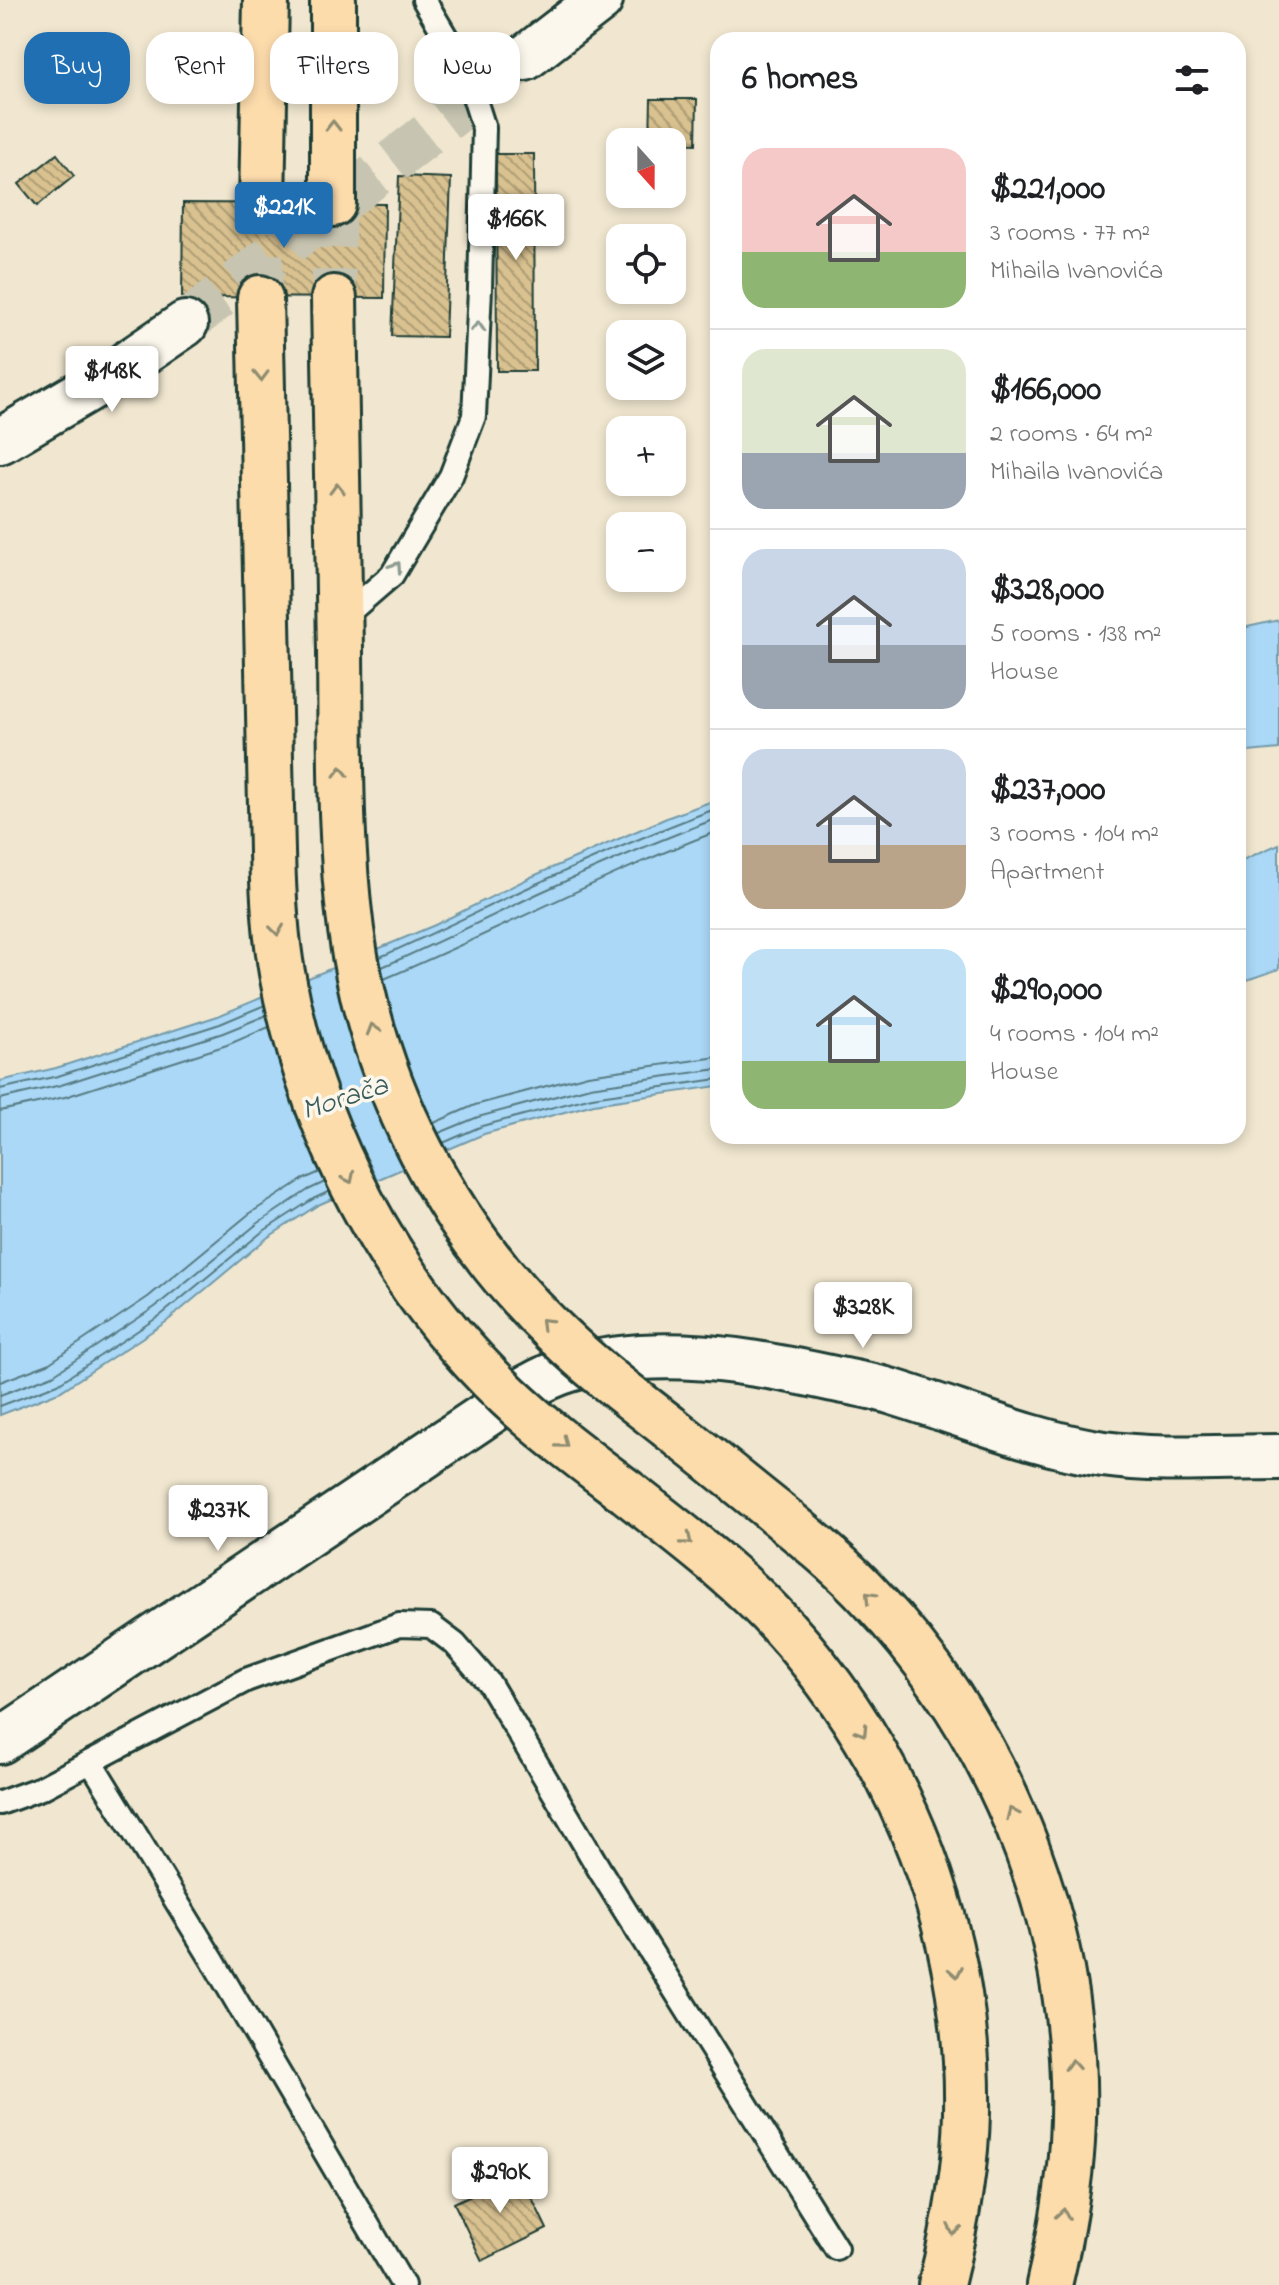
<!DOCTYPE html>
<html lang="en">
<head>
<meta charset="utf-8">
<style>
	:root { --surface:#fff; --page:#f6f6f6; --text:#202124; --muted:#757577; --line:#e0e0e0; --accent:#1f6fb2 }
	body { margin:0; font-family:"Indie Flower",sans-serif; background:var(--page); color:var(--text); height:100vh; display:flex; flex-direction:column; font-size:30px; white-space:nowrap }
	* { box-sizing:border-box; margin:0 }
	p { font-size:26px; color:var(--muted) }
	.icon { flex:none; width:44px; height:44px; fill:none; stroke:currentColor; stroke-width:2; stroke-linecap:round; stroke-linejoin:round }
	.map { position:relative; flex:1; overflow:hidden }
	.details { position:absolute; left:710px; top:32px; width:536px; height:1112px; display:flex; flex-direction:column; background:var(--surface); border-radius:24px; box-shadow:0 4px 12px #0003 }
	.details>* { flex:none }
	.hud { position:absolute; left:24px; top:32px; width:566px; height:72px; display:flex; gap:16px }
	.needle { width:52px; rotate:159deg }
	.buttons { position:absolute; left:606px; top:128px; display:grid; gap:16px }
	.buttons a { display:grid; place-items:center; width:80px; height:80px; border-radius:16px; background:var(--surface); box-shadow:0 4px 12px #0003; font-size:40px }
	.price { position:absolute; translate:-50% -68px; padding:0 18px; border-radius:8px; background:#fff; color:#222; font-size:26px; line-height:52px; filter:drop-shadow(0 2px 4px #0008) }
	.price::after { content:''; position:absolute; left:50%; top:48px; width:24px; height:18px; margin-left:-12px; background:inherit; clip-path:polygon(0 0,100% 0,50% 100%) }
	.price.on { background:var(--accent); color:#fff }
	ul { padding:0; list-style:none }
	li { display:flex; align-items:center; gap:24px; height:200px; padding:0 32px }
	li+li { border-top:2px solid var(--line) }
	li span { display:grid; place-items:center; flex:none; width:224px; height:160px; border-radius:24px; color:#555 }
	li>.icon { margin-inline-start:auto }
	span .icon { width:96px; height:96px; fill:#fffc; stroke-width:1 }
	li b { font-size:34px }
	h2 { display:flex; justify-content:space-between; align-items:center; height:96px; padding:0 32px; font-size:34px }
	.pill { padding:0 28px; border-radius:24px; background:var(--surface); box-shadow:0 4px 12px #0003; font-size:28px; line-height:72px }
	.pill.on { background:var(--accent); color:#fff }
	.map>svg:first-child { display:block }
</style>
</head>
<body>
<div class="map">
<svg width="1279" height="2285" viewBox="0 0 1279 2285">
	<defs>
		<pattern id="building-back-hatch" width="6" height="6" patternUnits="userSpaceOnUse" patternTransform="scale(2)"><rect width="6" height="6" fill="#d9c190"/><path d="M-1 5l2 2M0 0l6 6M5-1l2 2" fill="none" stroke="#af9e76"/></pattern>
	</defs>
	<rect width="100%" height="100%" fill="#f1e7d0"/>
	<filter id="ink" filterUnits="userSpaceOnUse"><feTurbulence type="fractalNoise" baseFrequency=".0125" numOctaves="2"/><feDisplacementMap in="SourceGraphic" scale="16" xChannelSelector="R" yChannelSelector="G"/><feConvolveMatrix kernelMatrix="1 2 1 2 8 2 1 2 1" color-interpolation-filters="sRGB"/></filter>
	<g filter="url(#ink)">
		<g fill="#abd8f7" stroke="#739aa9" stroke-width="2">
			<polygon points="1279,620 1279,749 1238,753 1238,629"/>
			<polygon points="718,799 718,1086 594,1104 484,1134 318,1205 267,1238 166,1322 61,1391 0,1415 0,1081 56,1068 218,1016 435,925 531,877 669,817"/>
			<polygon points="1279,844 1279,969 1238,983 1238,862"/>
		</g>
		<g fill="none" stroke-linecap="round" stroke-linejoin="round">
			<g stroke="#577b82" stroke-width="2">
				<path d="M380,957c53,-23 104,-49 156,-73 60,-27 121,-54 182,-76"/>
				<path d="M382,967c53,-23 104,-48 155,-73 59,-27 120,-53 181,-76"/>
				<path d="M384,979c112,-47 220,-105 334,-148"/>
				<polyline points="0,1089 58,1076 220,1024 265,1005"/>
				<polyline points="0,1099 61,1085 223,1033 267,1015"/>
				<polyline points="0,1111 65,1097 227,1045 269,1027"/>
				<polyline points="434,1123 475,1105 588,1075 718,1057"/>
				<polyline points="439,1133 478,1117 590,1087 718,1069"/>
				<polyline points="443,1143 482,1126 592,1097 718,1079"/>
				<polyline points="0,1382 48,1364 148,1297 249,1214 302,1180 320,1172"/>
				<polyline points="0,1395 53,1375 155,1307 257,1224 308,1190 325,1182"/>
				<polyline points="0,1406 58,1384 161,1315 262,1232 313,1199 330,1191"/>
			</g>
		</g>
		<g fill="url(#building-back-hatch)" stroke="#1f3d34" stroke-width="2">
			<polygon points="651,99 697,99 696,144 650,142"/>
			<polygon points="57,154 74,176 37,206 19,184"/>
			<polygon points="496,154 534,154 535,371 497,371"/>
			<polygon points="399,176 451,178 445,337 392,336"/>
			<polygon points="183,203 385,204 384,298 182,297"/>
			<polygon points="519,2171 547,2229 482,2261 454,2203 477,2192 473,2182 486,2176 490,2185"/>
		</g>
		<g fill="none" stroke-linecap="round" stroke-linejoin="round">
			<polyline stroke="#c7c5b1" stroke-width="44" stroke-dasharray="44 22" stroke-linecap="butt" points="185,324 525,58"/>
			<g stroke="#c7c5b1" stroke-width="44" stroke-dasharray="44 22" stroke-linecap="butt">
				<polyline points="333,204 334,298"/>
				<polyline points="260,298 262,204"/>
			</g>
			<g stroke="#1f3d34" stroke-width="28">
				<g id="service">
					<polyline points="341,619 392,575 451,476 474,416 480,289 484,128 465,69 424,0"/>
					<polyline points="91,1762 213,1961 403,2285"/>
					<polyline points="0,1803 41,1788 246,1680 399,1625 431,1626 455,1644 489,1683 601,1872 836,2248"/>
				</g>
			</g>
			<g stroke="#1f3d34" stroke-width="50">
				<g id="minor">
					<polyline points="525,58 600,0"/>
					<polyline points="0,441 102,381 185,324"/>
					<path d="M0,1741l475,-319c30,-20 61,-43 95,-53 85,-25 179,-9 264,10 20,4 40,7 59,13 69,21 139,51 210,62 58,8 117,3 176,3"/>
				</g>
			</g>
			<g stroke="#1f3d34" stroke-width="50">
				<g id="motorway">
					<polyline points="333,0 333,204"/>
					<polyline points="262,204 266,0"/>
					<polyline points="260,298 272,852"/>
					<polyline points="334,298 340,651"/>
					<path d="M669,1427c35,27 69,55 104,83 34,28 69,56 99,89 136,144 212,345 200,543 -3,48 -12,96 -23,143"/>
					<path d="M627,1492c53,42 109,83 155,134 121,133 188,306 185,486 -1,59 -12,116 -26,173"/>
				</g>
			</g>
			<use href="#service" stroke="#fbf7ec" stroke-width="22"/>
			<use href="#minor" stroke="#fbf7ec" stroke-width="44"/>
			<use href="#motorway" stroke="#fddcac" stroke-width="44"/>
			<g stroke="#1f3d34" stroke-width="50" stroke-linecap="butt">
				<g id="motorway-bridge">
					<path d="M340,651c1,93 -1,187 11,279 21,155 96,301 210,408 34,33 71,60 108,89"/>
					<path d="M272,852c1,41 3,81 10,121 29,160 108,311 226,423 37,35 78,65 119,96"/>
				</g>
			</g>
			<use href="#motorway-bridge" stroke="#fddcac" stroke-width="44"/>
		</g>
		<defs><path id="oneway-chevron" d="M-2-3.5L2.5 0L-2 3.5" fill="none" stroke-width="1.6" stroke-linecap="round" stroke-linejoin="round" transform="scale(2)"/></defs>
		<g stroke="#8e8c70">
			<use href="#oneway-chevron" transform="translate(333 126) rotate(-90)"/>
			<use href="#oneway-chevron" transform="translate(261 376) rotate(89)"/>
			<use href="#oneway-chevron" transform="translate(337 489) rotate(-91)"/>
			<use href="#oneway-chevron" transform="translate(341 772) rotate(-91)"/>
			<use href="#oneway-chevron" transform="translate(277 930) rotate(83)"/>
			<use href="#oneway-chevron" transform="translate(373 1029) rotate(-107)"/>
			<use href="#oneway-chevron" transform="translate(349 1178) rotate(64)"/>
			<use href="#oneway-chevron" transform="translate(545 1323) rotate(-135)"/>
			<use href="#oneway-chevron" transform="translate(563 1443) rotate(39)"/>
			<use href="#oneway-chevron" transform="translate(687 1540) rotate(39)"/>
			<use href="#oneway-chevron" transform="translate(870 1597) rotate(-134)"/>
			<use href="#oneway-chevron" transform="translate(862 1731) rotate(58)"/>
			<use href="#oneway-chevron" transform="translate(1012 1813) rotate(-114)"/>
			<use href="#oneway-chevron" transform="translate(956 1972) rotate(79)"/>
			<use href="#oneway-chevron" transform="translate(1072 2065) rotate(-93)"/>
			<use href="#oneway-chevron" transform="translate(1063 2214) rotate(-81)"/>
			<use href="#oneway-chevron" transform="translate(954 2230) rotate(102)"/>
		</g>
		<g stroke="#8d9a90">
			<use href="#oneway-chevron" transform="translate(478 327) rotate(-87)"/>
			<use href="#oneway-chevron" transform="translate(396 567) rotate(-56)"/>
		</g>
	</g>
	<g text-anchor="middle" dominant-baseline="central" stroke-width="7" stroke-linejoin="round" paint-order="stroke">
		<g font-size="30" font-style="italic" fill="#3b5c5b" stroke="#fbf7ec">
			<text transform="translate(345 1099) rotate(-18)">Morača</text>
		</g>
	</g>
</svg>
<div class="buttons">
<a><svg class="needle" viewBox="-14 -14 28 28"><path d="M0-13l5 13h-10z" fill="#e53935"/><path d="M0 13l5-13h-10z" fill="#757577"/></svg></a>
<a><svg class="icon" aria-label="locate" viewBox="0 0 24 24"><circle cx="12" cy="12" r="6"/><path d="M12 2v4M12 18v4M2 12h4M18 12h4"/></svg></a>
<a><svg class="icon" aria-label="layers" viewBox="0 0 24 24"><path d="M12 4l9 5-9 5-9-5zM3 14l9 5 9-5"/></svg></a>
<a>+</a>
<a>−</a>
</div>
<b class="price on" style="left:284px;top:250px">$221K</b>
<b class="price" style="left:516px;top:262px">$166K</b>
<b class="price" style="left:112px;top:414px">$148K</b>
<b class="price" style="left:863px;top:1350px">$328K</b>
<b class="price" style="left:218px;top:1553px">$237K</b>
<b class="price" style="left:500px;top:2215px">$290K</b>
<div class="hud">
<a class="pill on">Buy</a>
<a class="pill">Rent</a>
<a class="pill">Filters</a>
<a class="pill">New</a>
</div>
<section class="details">
<h2>6 homes<svg class="icon" aria-label="filters" viewBox="0 0 24 24"><path d="M4 7h16M4 17h16"/><circle cx="9" cy="7" r="2"/><circle cx="15" cy="17" r="2"/></svg></h2>
<ul>
<li><span style="background:linear-gradient(#f6c9c9 65%,#8fb573 0)"><svg class="icon" aria-label="home" viewBox="0 0 24 24"><path d="M3 11l9-7 9 7M6 9v11h12V9"/></svg></span><div><b>$221,000</b><p>3 rooms · 77 m²</p><p>Mihaila Ivanovića</p></div></li>
<li><span style="background:linear-gradient(#dfe7d0 65%,#9aa5b1 0)"><svg class="icon" aria-label="home" viewBox="0 0 24 24"><path d="M3 11l9-7 9 7M6 9v11h12V9"/></svg></span><div><b>$166,000</b><p>2 rooms · 64 m²</p><p>Mihaila Ivanovića</p></div></li>
<li><span style="background:linear-gradient(#c9d6e8 60%,#9aa5b1 0)"><svg class="icon" aria-label="home" viewBox="0 0 24 24"><path d="M3 11l9-7 9 7M6 9v11h12V9"/></svg></span><div><b>$328,000</b><p>5 rooms · 138 m²</p><p>House</p></div></li>
<li><span style="background:linear-gradient(#c9d6e8 60%,#b9a48a 0)"><svg class="icon" aria-label="home" viewBox="0 0 24 24"><path d="M3 11l9-7 9 7M6 9v11h12V9"/></svg></span><div><b>$237,000</b><p>3 rooms · 104 m²</p><p>Apartment</p></div></li>
<li><span style="background:linear-gradient(#bfe0f5 70%,#8fb573 0)"><svg class="icon" aria-label="home" viewBox="0 0 24 24"><path d="M3 11l9-7 9 7M6 9v11h12V9"/></svg></span><div><b>$290,000</b><p>4 rooms · 104 m²</p><p>House</p></div></li>
</ul>
</section>
</div>
</body>
</html>
